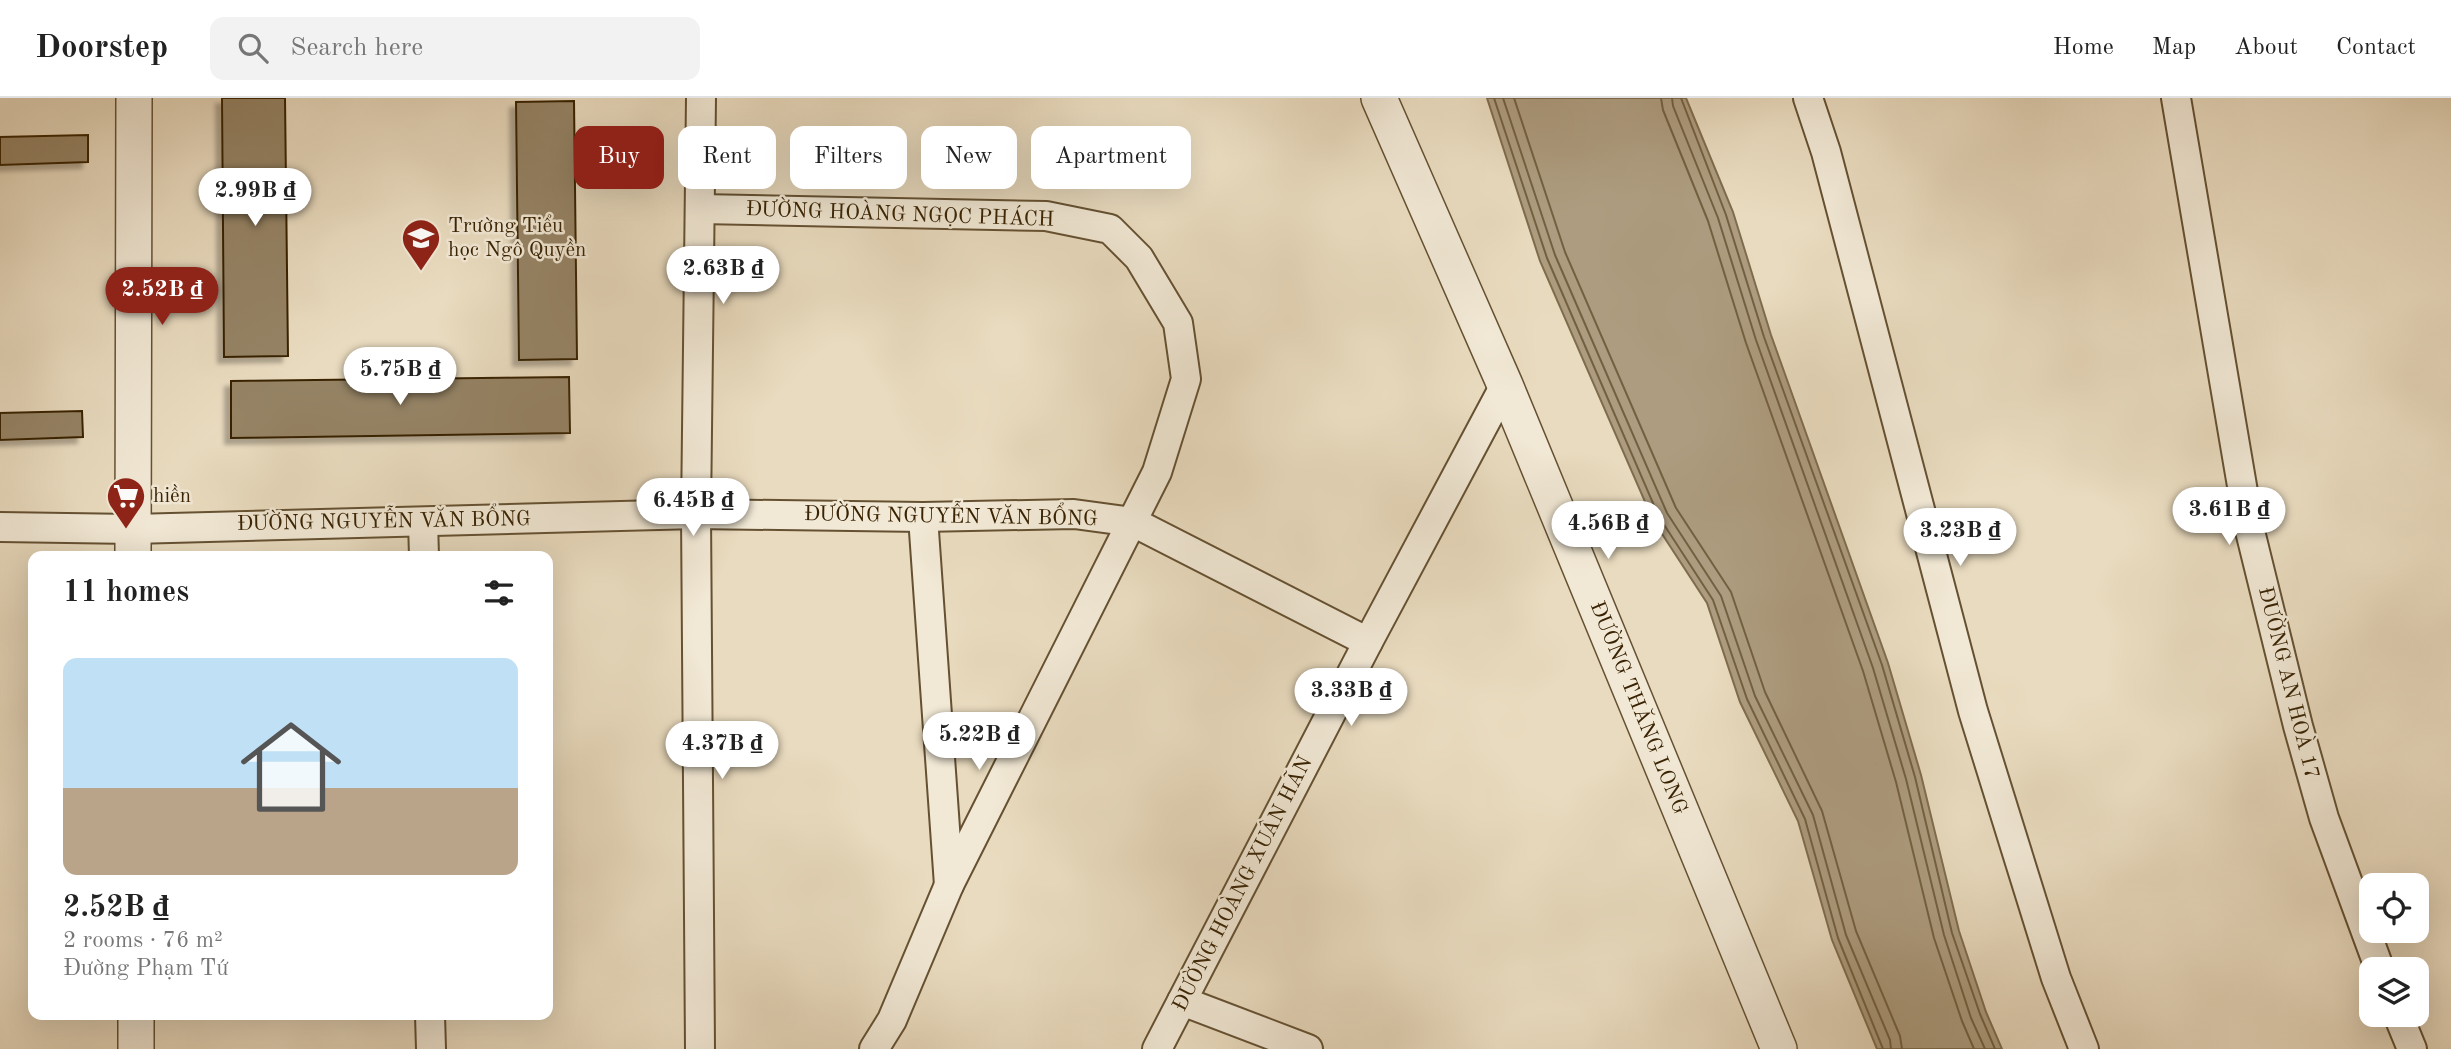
<!DOCTYPE html>
<html lang="en">
<head>
<meta charset="utf-8">
<style>
	:root { --surface:#fff; --page:#f2f2f2; --text:#222; --muted:#767676; --line:#e0e0e0; --accent:#8f2418 }
	body { margin:0; font-family:"Old Standard TT",serif; background:var(--page); color:var(--text); height:100vh; display:flex; flex-direction:column; font-size:26px; white-space:nowrap }
	* { box-sizing:border-box; margin:0 }
	p { font-size:23px; color:var(--muted) }
	.icon { flex:none; width:38px; height:38px; fill:none; stroke:currentColor; stroke-width:2; stroke-linecap:round; stroke-linejoin:round }
	.map { position:relative; flex:1; overflow:hidden }
	.sheet { position:absolute; left:28px; top:453px; width:525px; height:469px; display:flex; flex-direction:column; background:var(--surface); border-radius:14px; box-shadow:0 7px 28px #0002 }
	.sheet>* { flex:none }
	.top-card { position:absolute; left:574px; top:28px; width:665px; height:63px; display:flex; gap:14px }
	.tools { position:absolute; left:2359px; top:775px; display:grid; gap:14px }
	.tools a { display:grid; place-items:center; width:70px; height:70px; border-radius:14px; background:var(--surface); box-shadow:0 7px 28px #0002; font-size:35px }
	.price { position:absolute; translate:-50% -60px; padding:0 16px; border-radius:24px; background:#fff; color:#222; font-size:23px; line-height:46px; filter:drop-shadow(0 2px 4px #0008) }
	.price::after { content:''; position:absolute; left:50%; top:42px; width:21px; height:16px; margin-left:-10px; background:inherit; clip-path:polygon(0 0,100% 0,50% 100%) }
	.price.current { background:var(--accent); color:#fff }
	ul { padding:0; list-style:none }
	li { display:grid; align-content:center; gap:14px; height:371px; padding:0 35px }
	li+li { border-top:2px solid var(--line) }
	li span { display:grid; place-items:center; height:217px; border-radius:14px; color:#555 }
	li>.icon { margin-inline-start:auto }
	span .icon { width:126px; height:126px; fill:#fffc; stroke-width:1 }
	li b { font-size:30px }
	h2 { display:flex; justify-content:space-between; align-items:center; height:84px; padding:0 35px; font-size:30px }
	.tag { padding:0 24px; border-radius:14px; background:var(--surface); box-shadow:0 7px 28px #0002; font-size:24px; line-height:63px }
	.tag.current { background:var(--accent); color:#fff }
	header { display:flex; align-items:center; gap:42px; box-sizing:border-box; height:98px; padding:0 35px; background:var(--surface); border-bottom:2px solid var(--line) }
	header strong { font-size:33px }
	nav { display:flex; gap:38px; margin-inline-start:auto; font-size:24px }
	.search { width:490px; height:63px; background:var(--page); display:flex; align-items:center; gap:18px; box-sizing:border-box; padding:0 24px; border-radius:14px; color:var(--muted); font-size:26px }
	.map>svg:first-child { display:block }
</style>
</head>
<body>
<header>
<strong>Doorstep</strong>
<div class="search"><svg class="icon" aria-label="search" viewBox="0 0 24 24"><circle cx="10" cy="10" r="6"/><path d="M15 15l6 6"/></svg>Search here</div>
<nav><a>Home</a><a>Map</a><a>About</a><a>Contact</a></nav>
</header>
<div class="map">
<svg width="2451" height="951" viewBox="0 0 2451 951">
	<defs>
		<filter id="shadow"><feDropShadow dx="-6" dy="6" stdDeviation="2" flood-color="#0004"/></filter>
	</defs>
	<rect width="100%" height="100%" fill="#e9dbbf"/>
	<filter id="stains"><feTurbulence type="fractalNoise" baseFrequency=".00286" numOctaves="4"/><feColorMatrix values="0 0 0 0 .2 0 0 0 0 .09 0 0 0 0 .02 0 0 0 .5 -.17"/></filter>
	<radialGradient id="worn" r=".72"><stop offset=".6" stop-color="#630" stop-opacity="0"/><stop offset="1" stop-color="#630" stop-opacity=".3"/></radialGradient>
	<polygon fill="#ad9c7f" stroke="#7f6c4d" stroke-width="2" points="1487,0 1686,0 1733,114 1771,237 1888,565 1921,677 1959,833 1986,914 2002,951 1877,951 1832,842 1798,723 1740,604 1707,505 1653,422 1540,163"/>
	<g fill="none" stroke-linecap="round" stroke-linejoin="round">
		<g stroke="#736041" stroke-width="2">
			<polyline points="1494,0 1547,160 1659,419 1713,502 1747,601 1805,721 1838,840 1883,951"/>
			<polyline points="1503,0 1555,157 1667,415 1721,498 1755,598 1813,717 1846,837 1890,942 1891,951"/>
			<polyline points="1514,0 1565,154 1676,410 1731,494 1765,594 1822,713 1856,833 1900,938 1902,951"/>
			<polyline points="1661,0 1663,12 1708,123 1746,245 1863,573 1896,684 1934,840 1962,923 1974,951"/>
			<polyline points="1672,0 1673,8 1718,120 1756,242 1873,570 1906,681 1944,837 1971,920 1985,951"/>
			<polyline points="1681,0 1726,117 1764,239 1882,567 1915,679 1952,835 1980,916 1995,951"/>
		</g>
	</g>
	<g fill="#958365" stroke="#392303" stroke-width="2" filter="url(#shadow)">
		<polygon points="222,0 285,0 288,258 224,259"/>
		<polygon points="574,3 577,261 519,262 516,4"/>
		<polygon points="88,37 88,64 0,67 0,39"/>
		<polygon points="569,279 570,335 231,340 231,283"/>
		<polygon points="82,313 83,339 0,342 0,315"/>
	</g>
	<g fill="none" stroke-linecap="round" stroke-linejoin="round">
		<g stroke="#655132" stroke-width="32">
			<g id="minor">
				<polyline points="1808,0 1826,54 1973,613 2056,880 2084,951"/>
				<polyline points="2176,0 2249,429 2298,628 2324,720 2380,872"/>
				<polyline points="700,111 1046,118 1110,131 1139,160 1178,225 1186,281 1157,374 949,787 892,922 874,951"/>
				<polyline points="923,419 949,787"/>
				<polyline points="423,424 424,458"/>
				<polyline points="0,429 133,431 696,416 923,419 1074,416 1133,424 1368,544"/>
				<polyline points="1182,903 1308,951"/>
				<polyline points="430,917 431,951"/>
				<polyline points="2398,917 2412,951"/>
				<polyline points="700,951 696,416 701,0"/>
				<polyline points="1157,951 1368,544 1505,287"/>
			</g>
		</g>
		<g stroke="#655132" stroke-width="38">
			<g id="tertiary">
				<polyline points="1379,0 1505,287 1779,951"/>
				<polyline points="133,458 134,0"/>
				<polyline points="136,917 136,951"/>
			</g>
		</g>
		<use href="#minor" stroke="#f1e8d5" stroke-width="28"/>
		<use href="#tertiary" stroke="#f1e8d5" stroke-width="35"/>
	</g>
	<defs>
		<g id="school-pin" transform="scale(2.0125)"><path d="M0 17L-7.5 6A9.5 9.5 0 1 1 7.5 6Z" fill="#8f2418" stroke="#f1e8d5"/><path d="M0-5L7-2L0 1L-7-2ZM-4 1L0 2.5L4 1V4Q0 6-4 4Z" fill="#fff"/></g>
		<g id="supermarket-pin" transform="scale(2.0125)"><path d="M0 17L-7.5 6A9.5 9.5 0 1 1 7.5 6Z" fill="#8f2418" stroke="#f1e8d5"/><path d="M-6-5.5h2.5l.6 2H6L4.5 2H-2.5L-4.4-4H-6ZM-1.5 3.2a1.3 1.3 0 1 0 .1 0ZM3 3.2a1.3 1.3 0 1 0 .1 0Z" fill="#fff"/></g>
	</defs>
	<g fill-rule="evenodd">
		<use href="#school-pin" x="421" y="140"/>
		<use href="#supermarket-pin" x="126" y="398"/>
	</g>
	<g text-anchor="middle" dominant-baseline="central" stroke-width="5" stroke-linejoin="round" paint-order="stroke">
		<g font-size="21" fill="#392303" stroke="#f1e8d5">
			<text transform="translate(900 117) rotate(2)">ĐƯỜNG HOÀNG NGỌC PHÁCH</text>
			<text transform="translate(951 419) rotate(1)">ĐƯỜNG NGUYỄN VĂN BỔNG</text>
			<text transform="translate(384 424) rotate(-1)">ĐƯỜNG NGUYỄN VĂN BỔNG</text>
			<text transform="translate(2288 585) rotate(76)">ĐƯỜNG AN HOÀ 17</text>
			<text transform="translate(1638 610) rotate(68)">ĐƯỜNG THĂNG LONG</text>
			<text transform="translate(1243 786) rotate(-63)">ĐƯỜNG HOÀNG XUÂN HÃN</text>
		</g>
		<g font-size="21" fill="#392303" stroke="#f1e8d5" text-anchor="start">
			<text x="448" y="128">Trường Tiểu<tspan x="448" dy="24">học Ngô Quyền</tspan></text>
			<text x="153" y="398">hiền</text>
		</g>
	</g>
	<rect width="100%" height="100%" filter="url(#stains)"/>
	<rect width="100%" height="100%" fill="url(#worn)"/>
</svg>
<div class="tools">
<a><svg class="icon" aria-label="locate" viewBox="0 0 24 24"><circle cx="12" cy="12" r="6"/><path d="M12 2v4M12 18v4M2 12h4M18 12h4"/></svg></a>
<a><svg class="icon" aria-label="layers" viewBox="0 0 24 24"><path d="M12 4l9 5-9 5-9-5zM3 14l9 5 9-5"/></svg></a>
</div>
<b class="price" style="left:255px;top:130px">2.99B ₫</b>
<b class="price" style="left:723px;top:208px">2.63B ₫</b>
<b class="price current" style="left:162px;top:229px">2.52B ₫</b>
<b class="price" style="left:400px;top:309px">5.75B ₫</b>
<b class="price" style="left:693px;top:440px">6.45B ₫</b>
<b class="price" style="left:2229px;top:449px">3.61B ₫</b>
<b class="price" style="left:1608px;top:463px">4.56B ₫</b>
<b class="price" style="left:1960px;top:470px">3.23B ₫</b>
<b class="price" style="left:1351px;top:630px">3.33B ₫</b>
<b class="price" style="left:979px;top:674px">5.22B ₫</b>
<b class="price" style="left:722px;top:683px">4.37B ₫</b>
<div class="top-card">
<a class="tag current">Buy</a>
<a class="tag">Rent</a>
<a class="tag">Filters</a>
<a class="tag">New</a>
<a class="tag">Apartment</a>
</div>
<section class="sheet">
<h2>11 homes<svg class="icon" aria-label="filters" viewBox="0 0 24 24"><path d="M4 7h16M4 17h16"/><circle cx="9" cy="7" r="2"/><circle cx="15" cy="17" r="2"/></svg></h2>
<ul>
<li><span style="background:linear-gradient(#bfe0f5 60%,#b9a48a 0)"><svg class="icon" aria-label="home" viewBox="0 0 24 24"><path d="M3 11l9-7 9 7M6 9v11h12V9"/></svg></span><div><b>2.52B ₫</b><p>2 rooms · 76 m²</p><p>Đường Phạm Tứ</p></div></li>
</ul>
</section>
</div>
</body>
</html>
